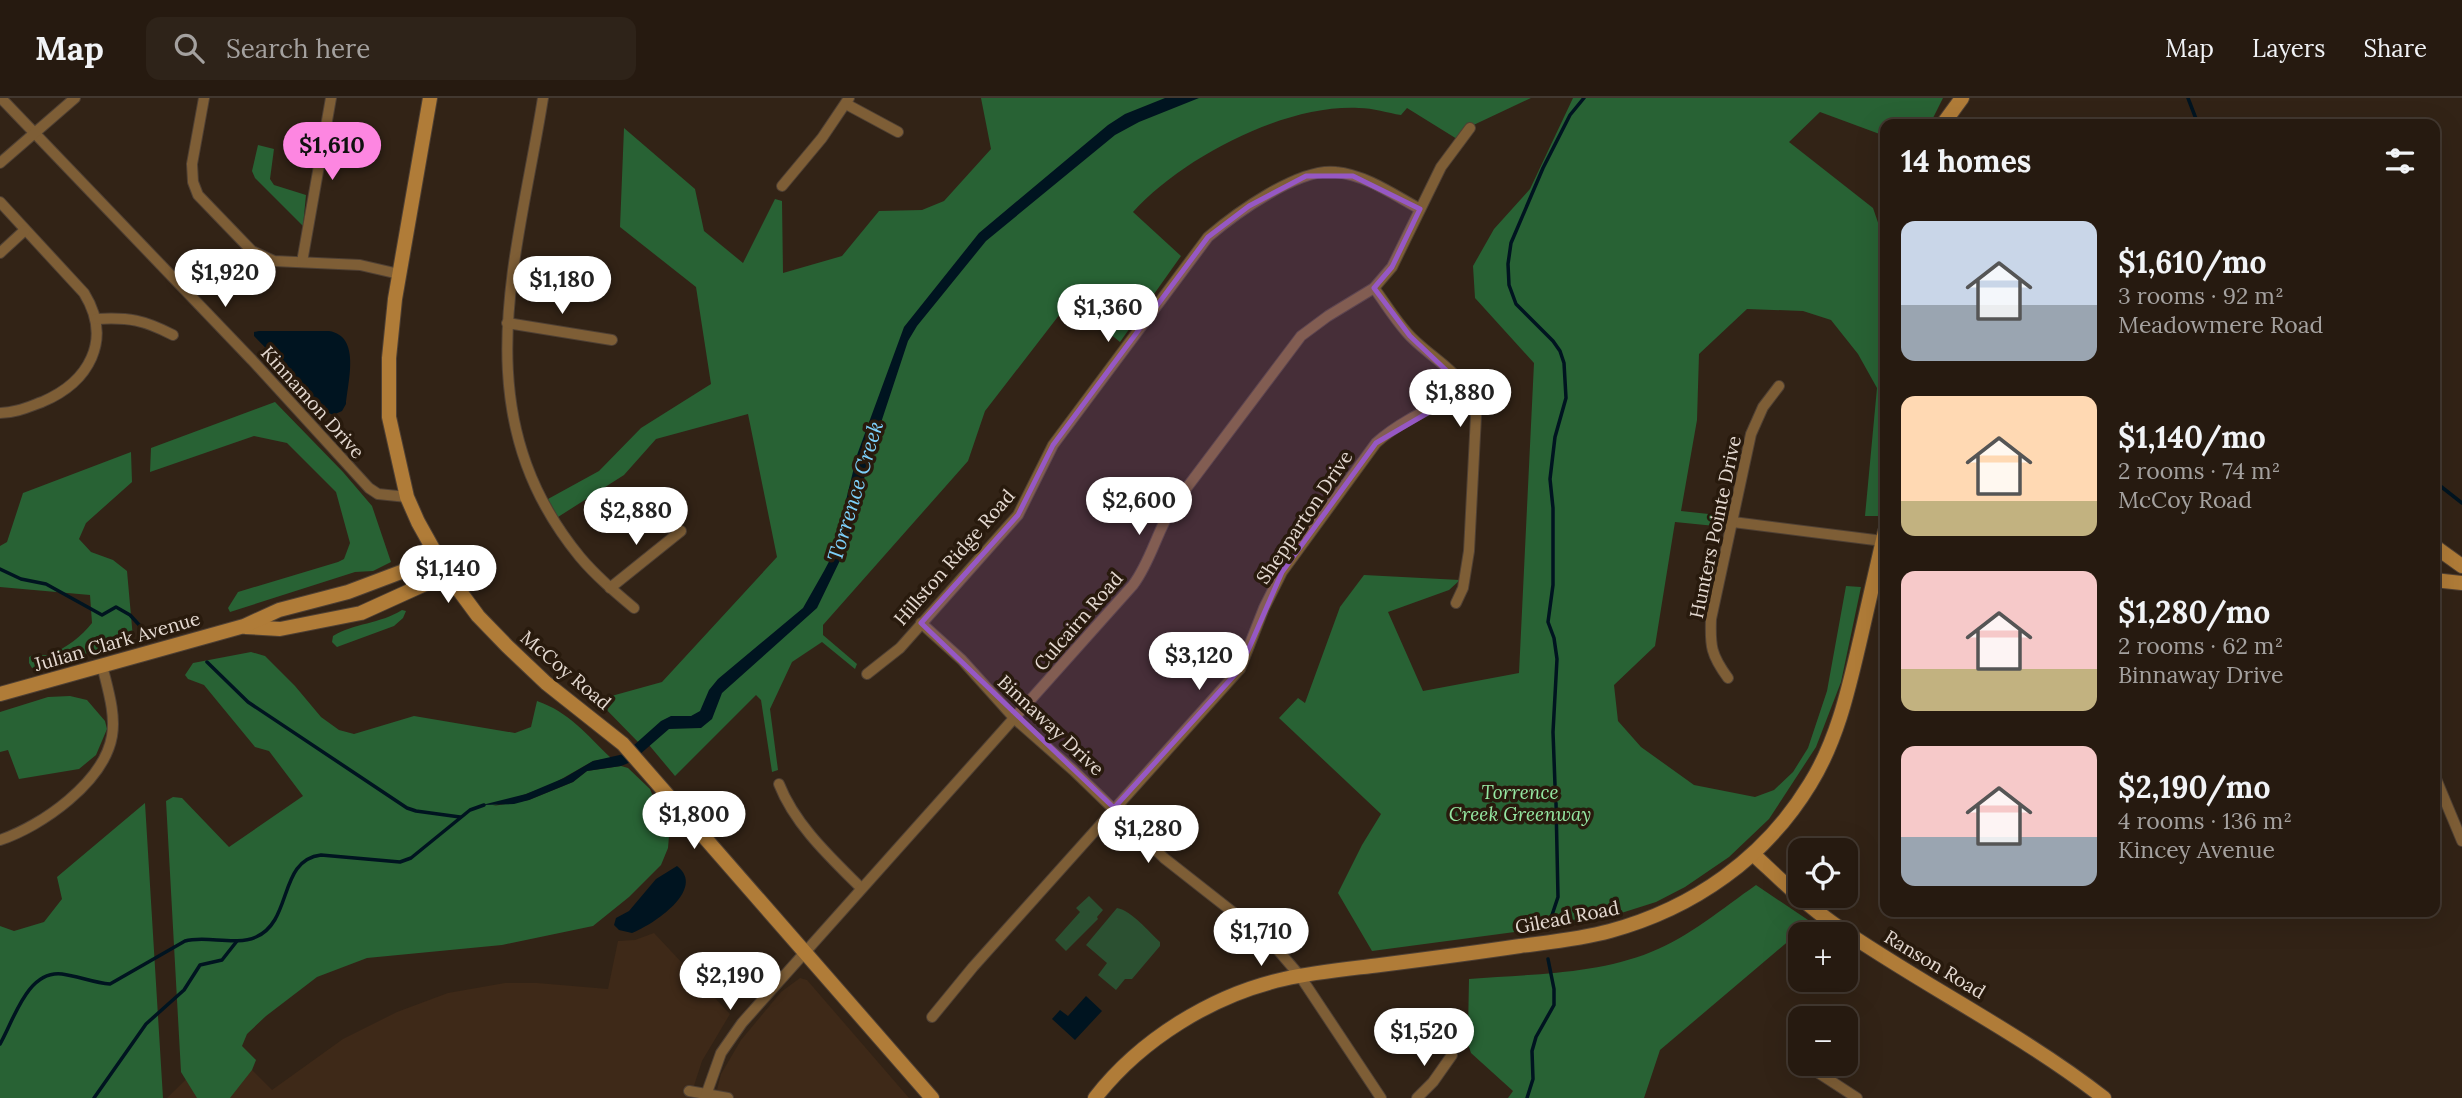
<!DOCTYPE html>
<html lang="en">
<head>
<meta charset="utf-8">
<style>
	:root { --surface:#261a10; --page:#2e2319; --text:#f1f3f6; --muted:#a4a19f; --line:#423830; --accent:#fd86e1 }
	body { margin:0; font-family:Lora,serif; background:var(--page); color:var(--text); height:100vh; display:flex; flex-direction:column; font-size:26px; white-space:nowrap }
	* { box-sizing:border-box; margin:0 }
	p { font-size:23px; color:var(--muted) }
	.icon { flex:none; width:38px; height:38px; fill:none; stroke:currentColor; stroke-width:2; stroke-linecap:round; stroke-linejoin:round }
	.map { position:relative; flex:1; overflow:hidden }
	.sheet { position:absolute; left:1880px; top:21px; width:560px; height:798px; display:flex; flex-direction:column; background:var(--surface); border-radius:14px; box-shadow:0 7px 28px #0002,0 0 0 2px var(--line) }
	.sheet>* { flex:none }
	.fabs { position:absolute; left:1788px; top:740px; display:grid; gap:14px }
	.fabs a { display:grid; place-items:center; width:70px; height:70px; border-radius:14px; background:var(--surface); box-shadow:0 7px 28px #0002,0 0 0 2px var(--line); font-size:35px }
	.price { position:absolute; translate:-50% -60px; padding:0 16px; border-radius:24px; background:#fff; color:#222; font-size:23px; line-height:46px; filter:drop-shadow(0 2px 4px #0008) }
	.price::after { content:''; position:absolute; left:50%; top:42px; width:21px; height:16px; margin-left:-10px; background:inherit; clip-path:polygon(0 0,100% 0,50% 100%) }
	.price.on { background:var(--accent); color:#111 }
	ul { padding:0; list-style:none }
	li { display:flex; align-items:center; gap:21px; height:175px; padding:0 21px }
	li span { display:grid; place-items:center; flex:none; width:196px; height:140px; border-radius:14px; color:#555 }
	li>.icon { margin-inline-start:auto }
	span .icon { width:84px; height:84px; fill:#fffc; stroke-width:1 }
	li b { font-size:30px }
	h2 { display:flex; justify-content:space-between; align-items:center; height:84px; padding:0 21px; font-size:30px }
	header { display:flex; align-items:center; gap:42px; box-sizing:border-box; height:98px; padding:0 35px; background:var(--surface); border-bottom:2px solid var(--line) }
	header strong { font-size:33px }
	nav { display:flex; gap:38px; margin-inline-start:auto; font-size:24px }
	.search { width:490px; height:63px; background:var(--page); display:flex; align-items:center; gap:18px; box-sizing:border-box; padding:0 24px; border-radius:14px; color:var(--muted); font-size:26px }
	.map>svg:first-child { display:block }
</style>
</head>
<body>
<header>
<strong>Map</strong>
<div class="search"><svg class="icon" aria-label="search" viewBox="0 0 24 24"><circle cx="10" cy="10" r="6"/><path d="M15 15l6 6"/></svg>Search here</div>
<nav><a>Map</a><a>Layers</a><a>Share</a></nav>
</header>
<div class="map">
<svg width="2462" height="1000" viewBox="0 0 2462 1000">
	<rect width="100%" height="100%" fill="#322316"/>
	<g fill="#3e2918">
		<polygon points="654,835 730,916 702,963 690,1000 167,1000 224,944 272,992 343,941 397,914 448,895 505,885 537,885 608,891 618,843 635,842"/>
		<polygon points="800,880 807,882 909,1000 715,1000 721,976 741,942 781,894"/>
	</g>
	<g fill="#2b5031">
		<polygon points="1089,798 1103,812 1097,819 1098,821 1066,853 1055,842 1080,814 1076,810"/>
		<path d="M1117,810c15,3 31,23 43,34v4l-28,33h-7l-9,11 -18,-15 9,-12 -21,-18z"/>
	</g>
	<g fill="#286234">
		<path d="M981,0h550l-66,31 -8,10 -50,-31 -6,7c-13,-2 -28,-7 -42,-7 -75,-4 -177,50 -226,104l48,44 -61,86 -50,-41 -85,110 -17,50 -145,164v10l34,29 -2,5 -33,-27 -30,20 -22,47 8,61 -6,2 -11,-72 -5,-5 -81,81 -31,-37 -5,4 -42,-43 65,-18 115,-125 -29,-143 -92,25 -32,36 -66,42 -10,-18 51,-28 42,-43 70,-44 -15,-97 -76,-60 4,-99 71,61 9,42 39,32 32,-64 7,2 1,72 59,-17 37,-45 43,-1 22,-9 47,-52z"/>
		<polygon points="1573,0 1943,0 1930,26 1885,26 1885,38 1820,14 1789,44 1873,110 1885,145 1885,374 1878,418 1865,418 1877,290 1858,256 1831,222 1803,213 1747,211 1699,256 1697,322 1681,413 1727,418 1725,429 1675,424 1655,548 1614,587 1618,623 1641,649 1694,687 1755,699 1774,692 1793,674 1808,650 1827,593 1846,488 1861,489 1841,584 1816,649 1769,721 1729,759 1685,789 1656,804 1596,823 1372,853 1338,795 1362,747 1381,716 1279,620 1298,600 1305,605 1340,509 1364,477 1460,482 1449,492 1388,514 1423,593 1519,575 1534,265 1475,200 1473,168 1494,131 1530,91"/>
		<polygon points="258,47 274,51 270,81 274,87 306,97 303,128 255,80 252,73"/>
		<polygon points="275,304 343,374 372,408 391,464 373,473 355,474 230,514 228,510 238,494 338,464 344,461 350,445 336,394 287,345 254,338 150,374 151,350"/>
		<path d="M131,354l1,30 -46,41 -7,16 12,13 22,8 14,11 6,67 -61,20 -40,10 -3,-5v-6c7,-5 14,0 22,-3 15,-6 31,-18 41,-31l-2,-28 -90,-8v-41l7,-4 16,-49z"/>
		<path d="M402,512l4,1 -3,7 -9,8 -57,21 -5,-5 1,-6c21,-13 47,-12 69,-26z"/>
		<path d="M251,554l14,4 30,30 26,31 18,13 15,4 60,-18 101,17 16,-6 6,-26c32,11 50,34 74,57l-18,3 -42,24 -58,21 36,-6 44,-18 14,-11 34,-5 7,2 22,21 19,47 -1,12 -7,17 -32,32 -36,29 -91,19 -135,13 -50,19 -51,39 -19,18 -5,12 14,14 -4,10 -22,28h-33l-16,-26 -15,-271 7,-4 9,1 47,49 74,-51 -34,-45 -14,-4 -51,-62 -16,-6 -3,-4 8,-12z"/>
		<polygon points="70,598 87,602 105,623 107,631 96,657 79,671 19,681 8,652 0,654 0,614 48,599"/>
		<polygon points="145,705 163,1000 0,1000 0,828 14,833 44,824 62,801 57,779"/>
		<path d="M1756,787l55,37 -151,128 -16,48h-136l5,-7 -42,-38 -2,-6 -6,-6 5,-9 1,-53c59,-5 126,-4 182,-27 38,-15 72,-44 105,-67z"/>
	</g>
	<g fill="#001420">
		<polygon points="1165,0 1199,0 1139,24 1115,37 986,143 917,228 908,243 870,358 846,450 817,510 722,595 712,621 701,630 669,631 631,664 621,668 587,673 573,684 529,702 514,706 482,707 526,696 564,680 593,663 624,656 661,623 671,618 691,618 700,613 709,592 718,581 803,510 824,473 833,456 857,357 904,229 979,135 1108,27 1125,16"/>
		<path d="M259,233h70c32,5 19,50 17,73l-4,7 -9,4 -4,-2 -75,-77v-4z"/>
		<path d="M677,768c30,23 -24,59 -45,67l-13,-3 -5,-5 2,-7 13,-7 27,-32z"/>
		<polygon points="1086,898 1102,913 1075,942 1052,921 1060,912 1068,918"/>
	</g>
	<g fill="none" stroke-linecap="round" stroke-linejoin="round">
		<g stroke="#001420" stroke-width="3.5">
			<polyline points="2188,0 2198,26"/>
			<polyline points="2434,383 2462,405"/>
			<polyline points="0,471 21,481 46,486 102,517 116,509 130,517 142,530"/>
			<polyline points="207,564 248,604 407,710 416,713 460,719"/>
			<polyline points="1555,687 1553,634 1557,561 1554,540 1548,524 1553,487 1553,410 1550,381 1555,339 1566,300 1564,265 1560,253 1553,243 1516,206 1509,187 1508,166 1511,145 1543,70 1570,17 1584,0"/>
			<polyline points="1547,832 1558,799 1556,705"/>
			<path d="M0,946c14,-24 27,-74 62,-70 16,2 32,9 48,10l75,-43c20,-6 50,5 71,-4 37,-16 22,-77 65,-82l79,7 11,-4 59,-48 14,-5"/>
			<polyline points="94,1000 146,926 184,892 200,867 222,862 237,843"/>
			<polyline points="1527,1000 1533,981 1532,953 1536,939 1554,907 1554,891 1548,861"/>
		</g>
		<g stroke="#4f4034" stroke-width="12">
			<g id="street">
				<polyline points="1,0 252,262 369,390 378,396 407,399"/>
				<polyline points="204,0 192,66 193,84 198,97 252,153 274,163 360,167 399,176"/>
				<path d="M543,0c-26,163 -81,315 37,459 16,19 35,35 54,51"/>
				<polyline points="846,6 898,34"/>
				<polyline points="0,65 75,0"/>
				<polyline points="782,88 822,40 849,0"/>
				<path d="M0,104l84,91c29,47 5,89 -42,109 -14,5 -27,11 -42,11"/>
				<polyline points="0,155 25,132"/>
				<polyline points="302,164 331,0"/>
				<path d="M1374,190c12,16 23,35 37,49 28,28 55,35 65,79l-7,135 -6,37 -7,15"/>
				<path d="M96,221c33,-2 48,1 77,16"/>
				<polyline points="507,225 612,242"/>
				<polyline points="1733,424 1883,443"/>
				<polyline points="610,490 681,433"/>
				<polyline points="921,525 962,562 1015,621 1073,672 1164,760 1271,844 1300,878 1381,1000"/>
				<path d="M867,576l33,-26 118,-133 35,-70 155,-208c27,-23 91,-70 128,-65 30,3 58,23 84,37"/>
				<path d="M1728,580c-17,-23 -18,-32 -17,-59l40,-185 12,-27 16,-21"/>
				<polyline points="2434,676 2462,743"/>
				<path d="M779,686c16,41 52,74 82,104"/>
				<path d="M0,742c42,-14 104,-58 112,-104 4,-23 -5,-49 -10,-71"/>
				<path d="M932,919l41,-50 267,-298 24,-61 18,-36 94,-129c25,-23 60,-37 91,-53"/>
				<polyline points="1811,970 1857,1000"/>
				<polyline points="689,993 728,1000"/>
				<path d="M705,1000l16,-45 21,-30 391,-438c18,-24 24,-54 40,-79l128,-170 27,-20 46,-28 18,-21 49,-100 29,-39"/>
				<polyline points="1417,1000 1433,984 1452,957"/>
			</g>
		</g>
		<g stroke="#4f4034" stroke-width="16">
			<g id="secondary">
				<polyline points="430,0 395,201 389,260 389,319 407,399 418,424 447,476 478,518 507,548 546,585 623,646 932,1000"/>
				<polyline points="1943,26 1962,0"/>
				<polyline points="2434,448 2462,468"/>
				<polyline points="2434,482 2462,485"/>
				<polyline points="246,529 280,531 361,515 447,476"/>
				<polyline points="0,596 244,528 279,512 348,494 417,468 435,456"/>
				<path d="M1753,756c26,24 52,50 81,70 88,61 185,108 270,174"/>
				<path d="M1095,1000c45,-58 117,-103 189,-119 31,-7 64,-10 96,-14 47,-6 93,-12 140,-19 30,-4 61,-7 90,-15 84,-23 155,-73 200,-147 28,-45 39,-97 51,-148 8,-35 16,-70 24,-105"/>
			</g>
		</g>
		<use href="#street" stroke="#7e5e36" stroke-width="10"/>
		<use href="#secondary" stroke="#b07c38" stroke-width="14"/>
	</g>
	<path fill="#9658c4" fill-opacity="0.2" stroke="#9658c4" stroke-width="5" stroke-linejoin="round" d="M1306,78h47l67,33 -28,58 -18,21 36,48 57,54 -91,53 -94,129 -42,97 -126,139 -193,-185 97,-108 35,-70 155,-208 41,-31z"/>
	<g text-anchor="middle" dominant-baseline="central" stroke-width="7" stroke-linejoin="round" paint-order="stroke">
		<g font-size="19" fill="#e5dad2" stroke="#281a0d">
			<text transform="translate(313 304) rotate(48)">Kinnamon Drive</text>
			<text transform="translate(1304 419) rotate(-56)">Shepparton Drive</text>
			<text transform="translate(1715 429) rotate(-78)">Hunters Pointe Drive</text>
			<text transform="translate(954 459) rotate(-49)">Hillston Ridge Road</text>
			<text transform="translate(1078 523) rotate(-49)">Culcairn Road</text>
			<text transform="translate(117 543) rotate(-16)">Julian Clark Avenue</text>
			<text transform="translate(566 572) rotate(40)">McCoy Road</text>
			<text transform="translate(1051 627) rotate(43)">Binnaway Drive</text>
			<text transform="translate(1567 819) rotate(-11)">Gilead Road</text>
			<text transform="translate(1935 866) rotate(31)">Ranson Road</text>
		</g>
		<g font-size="19" font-style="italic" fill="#95e8a2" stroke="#281a0d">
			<text x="1520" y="694">Torrence<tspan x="1520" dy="22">Creek Greenway</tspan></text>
		</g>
		<g font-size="21" font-style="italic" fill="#7dd0fa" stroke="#281a0d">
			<text transform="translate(855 393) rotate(-73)">Torrence Creek</text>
		</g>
	</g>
</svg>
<div class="fabs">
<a><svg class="icon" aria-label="locate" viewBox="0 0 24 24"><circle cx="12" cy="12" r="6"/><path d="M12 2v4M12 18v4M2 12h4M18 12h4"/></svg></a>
<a>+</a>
<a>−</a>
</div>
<b class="price on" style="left:332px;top:84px">$1,610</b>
<b class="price" style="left:225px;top:211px">$1,920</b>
<b class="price" style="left:562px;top:218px">$1,180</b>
<b class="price" style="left:1108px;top:246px">$1,360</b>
<b class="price" style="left:1460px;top:331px">$1,880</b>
<b class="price" style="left:1139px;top:439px">$2,600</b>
<b class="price" style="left:636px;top:449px">$2,880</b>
<b class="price" style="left:448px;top:507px">$1,140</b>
<b class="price" style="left:1199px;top:594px">$3,120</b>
<b class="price" style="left:694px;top:753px">$1,800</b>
<b class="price" style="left:1148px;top:767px">$1,280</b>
<b class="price" style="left:1261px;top:870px">$1,710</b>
<b class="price" style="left:730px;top:914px">$2,190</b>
<b class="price" style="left:1424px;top:970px">$1,520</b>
<section class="sheet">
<h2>14 homes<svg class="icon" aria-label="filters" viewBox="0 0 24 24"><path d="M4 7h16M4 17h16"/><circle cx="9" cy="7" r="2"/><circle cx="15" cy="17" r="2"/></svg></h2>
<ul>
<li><span style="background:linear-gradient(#c9d6e8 60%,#9aa5b1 0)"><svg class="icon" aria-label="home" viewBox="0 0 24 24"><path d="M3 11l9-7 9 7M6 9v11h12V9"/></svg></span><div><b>$1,610/mo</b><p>3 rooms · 92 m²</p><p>Meadowmere Road</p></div></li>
<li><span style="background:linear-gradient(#ffd9b3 75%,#c2b280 0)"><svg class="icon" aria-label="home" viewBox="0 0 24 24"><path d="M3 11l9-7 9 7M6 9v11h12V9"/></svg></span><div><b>$1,140/mo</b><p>2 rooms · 74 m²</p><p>McCoy Road</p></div></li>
<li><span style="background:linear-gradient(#f6c9c9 70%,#c2b280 0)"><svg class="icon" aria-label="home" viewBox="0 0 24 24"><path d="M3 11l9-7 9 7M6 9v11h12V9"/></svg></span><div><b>$1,280/mo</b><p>2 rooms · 62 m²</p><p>Binnaway Drive</p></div></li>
<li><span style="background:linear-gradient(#f6c9c9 65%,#9aa5b1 0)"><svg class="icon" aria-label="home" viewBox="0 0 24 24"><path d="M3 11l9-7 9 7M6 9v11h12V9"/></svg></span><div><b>$2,190/mo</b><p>4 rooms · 136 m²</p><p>Kincey Avenue</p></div></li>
</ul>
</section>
</div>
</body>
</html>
